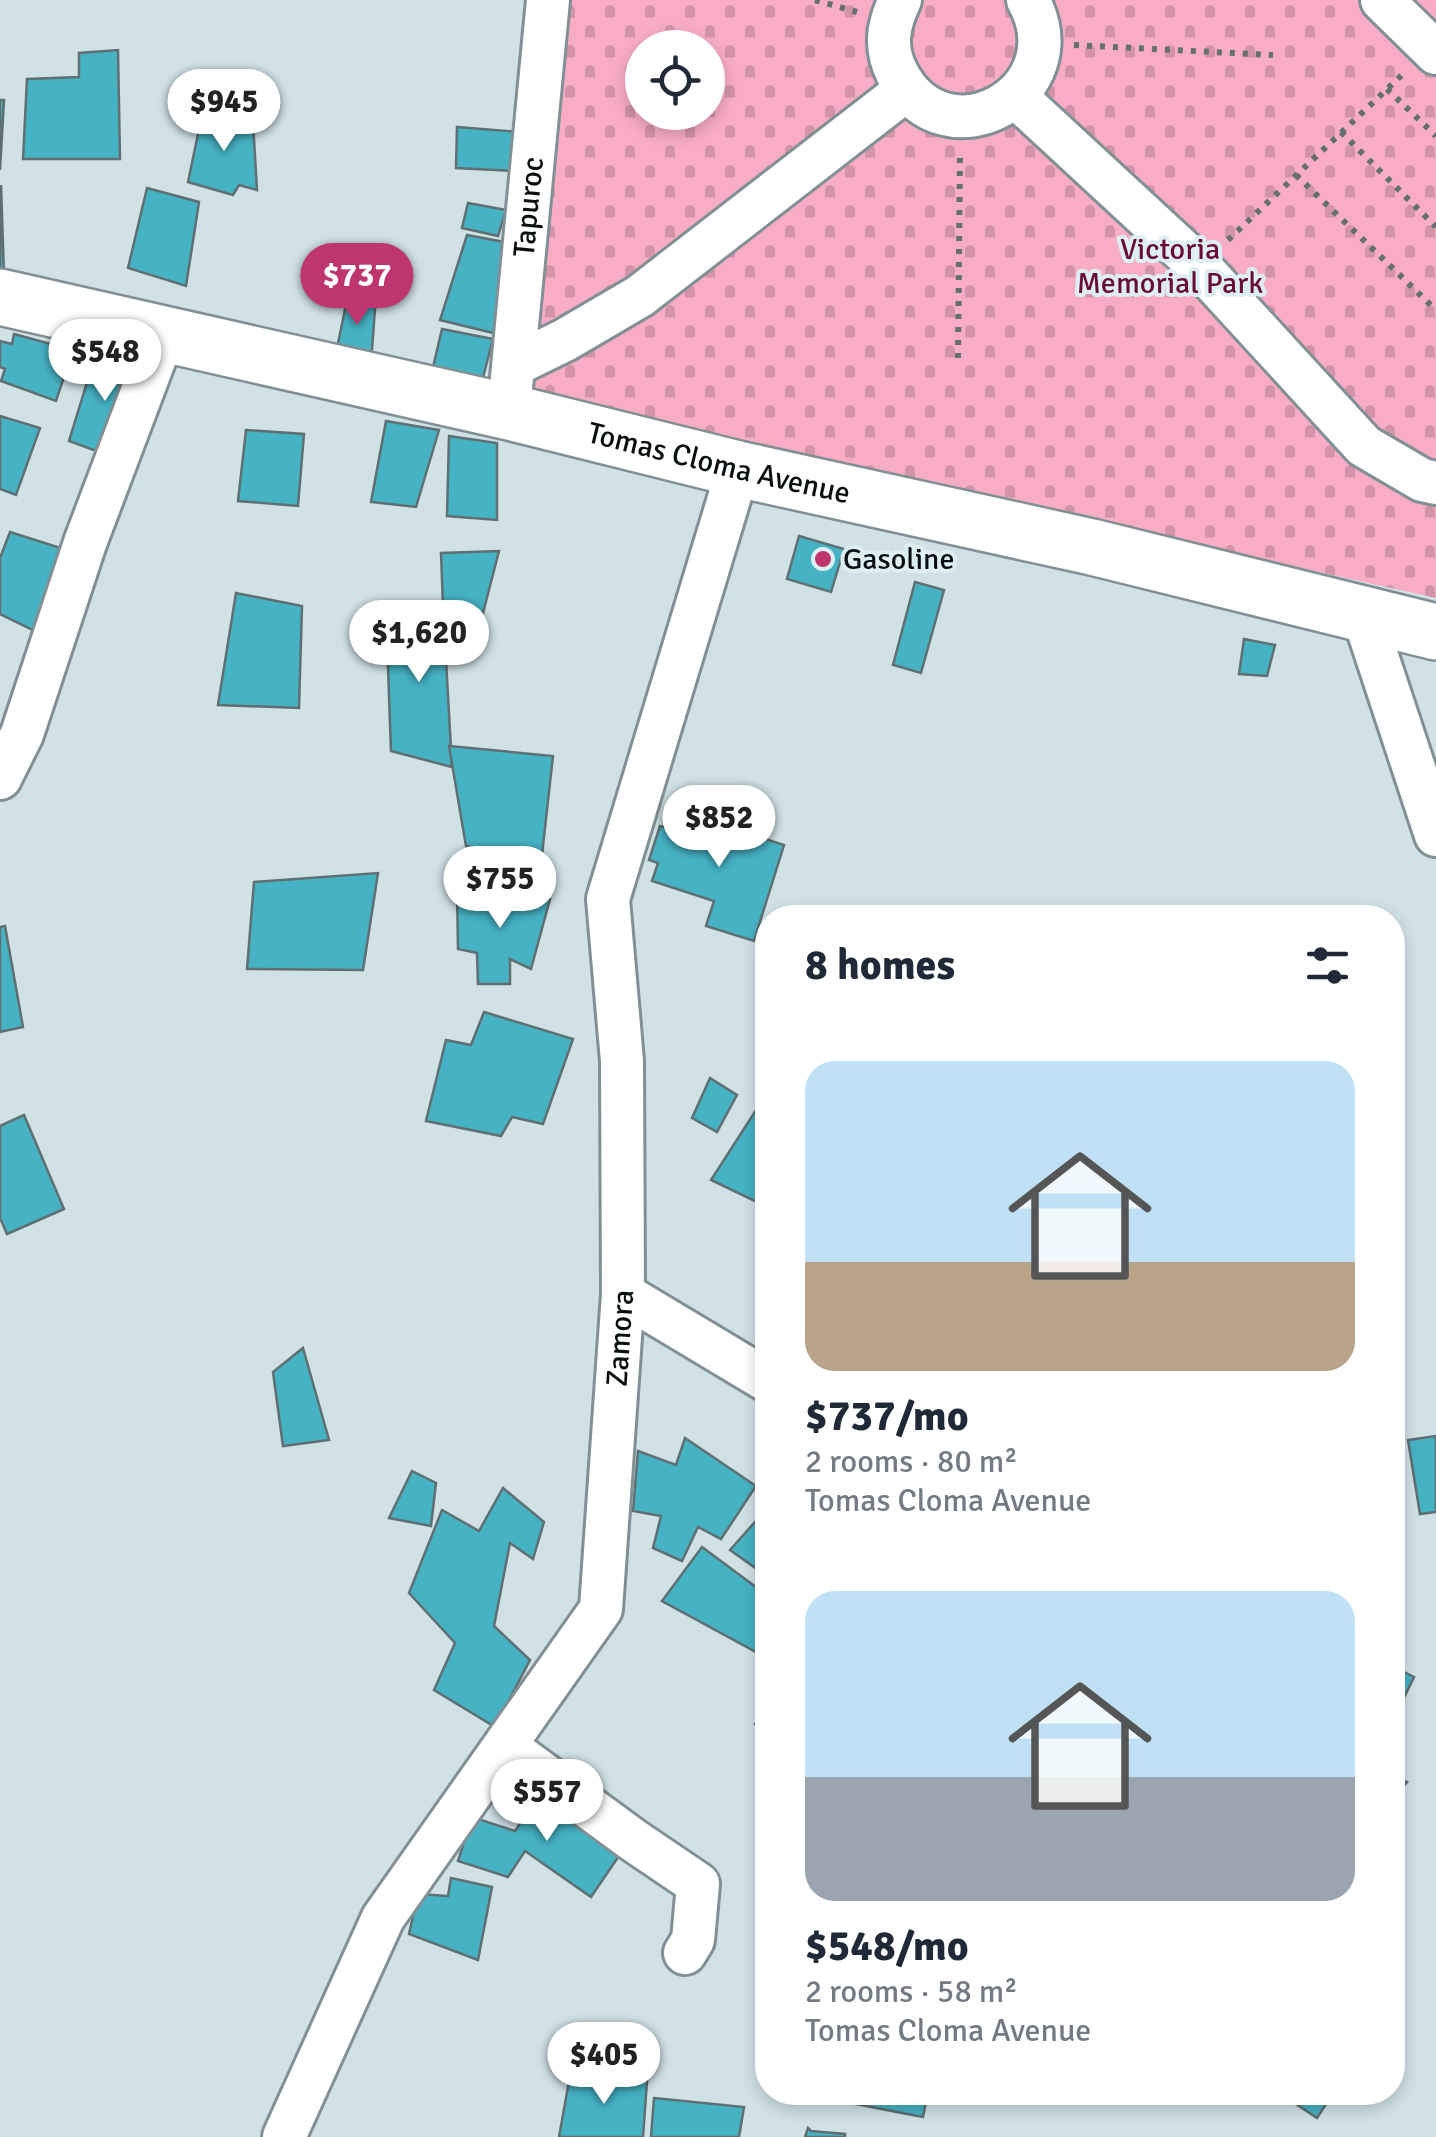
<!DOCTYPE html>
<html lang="en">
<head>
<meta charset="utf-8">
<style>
	:root { --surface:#fff; --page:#f2f2f3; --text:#1f2937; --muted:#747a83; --accent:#bf3570 }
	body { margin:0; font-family:Signika,sans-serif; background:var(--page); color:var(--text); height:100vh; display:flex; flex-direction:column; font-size:38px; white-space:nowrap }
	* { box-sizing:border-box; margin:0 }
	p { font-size:32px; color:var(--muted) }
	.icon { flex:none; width:55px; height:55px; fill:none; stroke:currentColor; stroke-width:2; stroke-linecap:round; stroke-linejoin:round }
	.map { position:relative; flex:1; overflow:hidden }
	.details { position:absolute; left:755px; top:905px; width:650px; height:1200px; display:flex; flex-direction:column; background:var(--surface); border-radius:40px; box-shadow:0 5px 15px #0003 }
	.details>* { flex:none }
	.fabs { position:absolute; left:625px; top:30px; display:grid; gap:20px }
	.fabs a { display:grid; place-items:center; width:100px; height:100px; border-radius:50%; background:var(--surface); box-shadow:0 5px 15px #0003; font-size:50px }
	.price { position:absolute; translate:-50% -85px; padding:0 22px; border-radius:35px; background:#fff; color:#222; font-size:32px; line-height:65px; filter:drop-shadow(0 2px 5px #0008) }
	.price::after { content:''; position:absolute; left:50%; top:60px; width:30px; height:22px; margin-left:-15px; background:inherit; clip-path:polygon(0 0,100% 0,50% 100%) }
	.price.current { background:var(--accent); color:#fff }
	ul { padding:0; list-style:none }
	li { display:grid; align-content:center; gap:20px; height:530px; padding:0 50px }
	li span { display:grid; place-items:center; height:310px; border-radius:30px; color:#555 }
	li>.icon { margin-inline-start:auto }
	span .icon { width:180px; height:180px; fill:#fffc; stroke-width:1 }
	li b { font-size:42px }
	h2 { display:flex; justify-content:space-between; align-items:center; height:120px; padding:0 50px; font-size:42px }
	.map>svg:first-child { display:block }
</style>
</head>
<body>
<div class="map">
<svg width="1436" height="2137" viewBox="0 0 1436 2137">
	<defs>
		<pattern id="cemetery-stones" width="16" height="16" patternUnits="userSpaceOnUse" patternTransform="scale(2.5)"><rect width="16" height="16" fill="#f9adc5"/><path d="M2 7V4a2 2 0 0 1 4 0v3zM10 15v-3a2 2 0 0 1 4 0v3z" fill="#d494a8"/></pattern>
	</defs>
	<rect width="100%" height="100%" fill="#d0e2e6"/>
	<path fill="url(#cemetery-stones)" fill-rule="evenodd" d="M568,0h868v598l-905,-200zM642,48h66v64h-66z"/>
	<g fill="#46b3c5" stroke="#5f6f72" stroke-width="2.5">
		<polygon points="118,50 120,159 23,159 27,79 79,77 79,53"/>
		<polygon points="0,100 4,100 0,170"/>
		<polygon points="203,110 253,122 257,190 239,185 233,195 188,182"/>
		<polygon points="457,127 520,132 513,171 456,168"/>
		<polygon points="1,185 4,275 0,274"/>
		<polygon points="147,188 199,202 186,286 128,268"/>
		<polygon points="468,203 506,210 498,236 462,228"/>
		<polygon points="467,235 510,243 510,274 493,333 440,320"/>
		<polygon points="349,290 376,296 371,363 335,358"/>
		<polygon points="442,329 493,339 480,389 430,380"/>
		<polygon points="14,334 73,350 56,401 1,381 5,369 0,367 0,341 12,344"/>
		<polygon points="96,353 143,370 110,456 69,441"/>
		<polygon points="0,416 40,428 16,495 0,489"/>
		<polygon points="386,421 439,430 416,507 371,502"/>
		<polygon points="246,430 304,434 298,506 238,501"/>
		<polygon points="449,436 497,443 497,520 447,516"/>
		<polygon points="10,532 70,551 37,632 0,614 0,558"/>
		<polygon points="799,536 844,549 831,592 787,579"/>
		<polygon points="499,551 482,617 443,606 441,553"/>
		<polygon points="915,582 944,590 921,673 893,665"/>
		<polygon points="236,593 302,606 299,708 218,705"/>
		<polygon points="443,606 452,767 391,751 386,612"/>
		<polygon points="1244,639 1275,645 1267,676 1239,674"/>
		<polygon points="449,746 553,756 541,864 466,846"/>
		<polygon points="680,811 784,845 754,941 706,926 714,901 652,881 658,863 649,860 660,826 674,830"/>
		<polygon points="378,873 363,970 247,969 254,882"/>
		<polygon points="470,888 550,899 531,969 510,959 510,984 478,984 477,953 458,949 457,892 473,900"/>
		<polygon points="5,926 23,1027 0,1032 0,927"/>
		<polygon points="484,1012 573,1039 543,1124 512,1117 501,1136 426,1121 446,1040 471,1045"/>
		<polygon points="710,1078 737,1095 717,1132 692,1118"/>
		<polygon points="758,1107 768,1114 768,1203 759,1203 711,1180"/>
		<polygon points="24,1115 64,1209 7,1234 0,1218 0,1126"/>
		<polygon points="303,1348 329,1440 283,1446 273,1372"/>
		<polygon points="1436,1436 1436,1512 1420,1514 1408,1440"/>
		<polygon points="685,1438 756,1486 721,1539 698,1527 682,1561 653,1548 661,1516 633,1511 638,1451 676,1465"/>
		<polygon points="412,1471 436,1483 431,1526 389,1518"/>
		<polygon points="503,1488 544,1522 533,1559 510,1543 494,1626 530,1660 495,1727 434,1690 455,1643 409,1593 442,1510 479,1531"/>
		<polygon points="763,1513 768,1516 768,1577 730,1550"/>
		<polygon points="702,1547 768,1596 768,1630 756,1652 662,1601"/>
		<polygon points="1392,1666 1414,1677 1392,1722"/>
		<polygon points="768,1711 768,1735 755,1724"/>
		<polygon points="1392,1774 1407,1782 1392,1799"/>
		<polygon points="545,1787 627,1844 591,1897 525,1851 508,1877 458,1861 472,1817 515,1831"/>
		<polygon points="451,1878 492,1887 478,1960 409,1934 418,1894 448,1896"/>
		<polygon points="571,2070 647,2081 643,2137 559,2137"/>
		<polygon points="846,2092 928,2092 923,2117 845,2102"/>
		<polygon points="1278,2092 1334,2092 1317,2118"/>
		<polygon points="654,2098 744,2107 739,2137 651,2137"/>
		<polygon points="808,2128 811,2131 845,2134 845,2137 805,2137"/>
	</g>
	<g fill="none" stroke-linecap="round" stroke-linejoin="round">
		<g stroke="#809094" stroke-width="48">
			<g id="minor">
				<path d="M900,0c-12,25 -16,47 -3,73 48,94 182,19 131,-73"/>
				<polyline points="1382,0 1436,53"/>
				<polyline points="1016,97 1200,267 1364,446 1422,480 1436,483"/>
				<polyline points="514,365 565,340 640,296 906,90"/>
				<path id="s1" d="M511,388l37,-388"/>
				<polyline points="1363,614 1436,835"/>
				<polyline points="0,778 22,734 85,543 164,334"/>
				<polyline points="623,1294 768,1381"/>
				<polyline points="505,1746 633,1840 698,1884 693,1940 685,1953"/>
				<path id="s2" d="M284,2137l99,-219 218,-309 22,-315 -1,-233 -14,-162 130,-430"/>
			</g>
		</g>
		<g stroke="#809094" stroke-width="60">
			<g id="major">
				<path id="s3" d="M0,297l509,115 229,57 354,78 344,85"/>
			</g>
		</g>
		<g stroke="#636f71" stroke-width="6" stroke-dasharray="5 8" stroke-linecap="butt">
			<polyline points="815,0 857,12"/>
			<polyline points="1074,45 1273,55"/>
			<polyline points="1387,89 1436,136"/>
			<polyline points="1341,132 1436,227"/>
			<polyline points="1296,175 1436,310"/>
			<polyline points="1228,240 1404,73"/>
			<polyline points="958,358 960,154"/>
		</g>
		<use href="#minor" stroke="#fff" stroke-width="42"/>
		<use href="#major" stroke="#fff" stroke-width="55"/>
	</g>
	<circle fill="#bf3570" stroke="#ddeff3" stroke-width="4" cx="823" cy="559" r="10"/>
	<g text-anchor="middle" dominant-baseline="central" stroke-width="8" stroke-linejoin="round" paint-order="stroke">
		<g font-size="30" fill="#090f10" stroke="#ddeff3">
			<text stroke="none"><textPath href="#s1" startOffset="182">Tapuroc</textPath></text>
			<text stroke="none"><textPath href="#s3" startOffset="738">Tomas Cloma Avenue</textPath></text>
			<text stroke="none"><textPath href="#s2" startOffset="890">Zamora</textPath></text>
		</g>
		<g font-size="30" fill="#6a0a38" stroke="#ddeff3">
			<text x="1170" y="249">Victoria<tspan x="1170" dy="34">Memorial Park</tspan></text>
		</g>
		<g font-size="30" fill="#090f10" stroke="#ddeff3" text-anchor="start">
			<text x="843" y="559">Gasoline</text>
		</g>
	</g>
</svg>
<div class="fabs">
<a><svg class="icon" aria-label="locate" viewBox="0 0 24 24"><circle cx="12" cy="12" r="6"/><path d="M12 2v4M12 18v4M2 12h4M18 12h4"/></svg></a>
</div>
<b class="price" style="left:224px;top:154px">$945</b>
<b class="price current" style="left:357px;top:328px">$737</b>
<b class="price" style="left:105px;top:404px">$548</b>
<b class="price" style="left:419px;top:685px">$1,620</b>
<b class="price" style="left:719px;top:870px">$852</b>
<b class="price" style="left:500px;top:931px">$755</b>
<b class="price" style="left:547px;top:1844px">$557</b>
<b class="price" style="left:604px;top:2107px">$405</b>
<section class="details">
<h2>8 homes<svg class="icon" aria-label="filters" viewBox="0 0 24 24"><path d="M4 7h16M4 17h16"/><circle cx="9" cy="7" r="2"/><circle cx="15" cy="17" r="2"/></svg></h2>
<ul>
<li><span style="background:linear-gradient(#bfe0f5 65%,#b9a48a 0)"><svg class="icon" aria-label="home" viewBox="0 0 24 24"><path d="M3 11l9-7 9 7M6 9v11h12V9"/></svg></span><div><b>$737/mo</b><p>2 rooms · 80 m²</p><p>Tomas Cloma Avenue</p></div></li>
<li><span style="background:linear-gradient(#bfe0f5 60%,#9aa5b1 0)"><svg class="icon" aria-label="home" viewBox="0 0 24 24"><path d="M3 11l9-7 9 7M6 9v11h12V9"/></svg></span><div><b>$548/mo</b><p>2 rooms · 58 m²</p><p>Tomas Cloma Avenue</p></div></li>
</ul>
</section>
</div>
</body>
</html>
